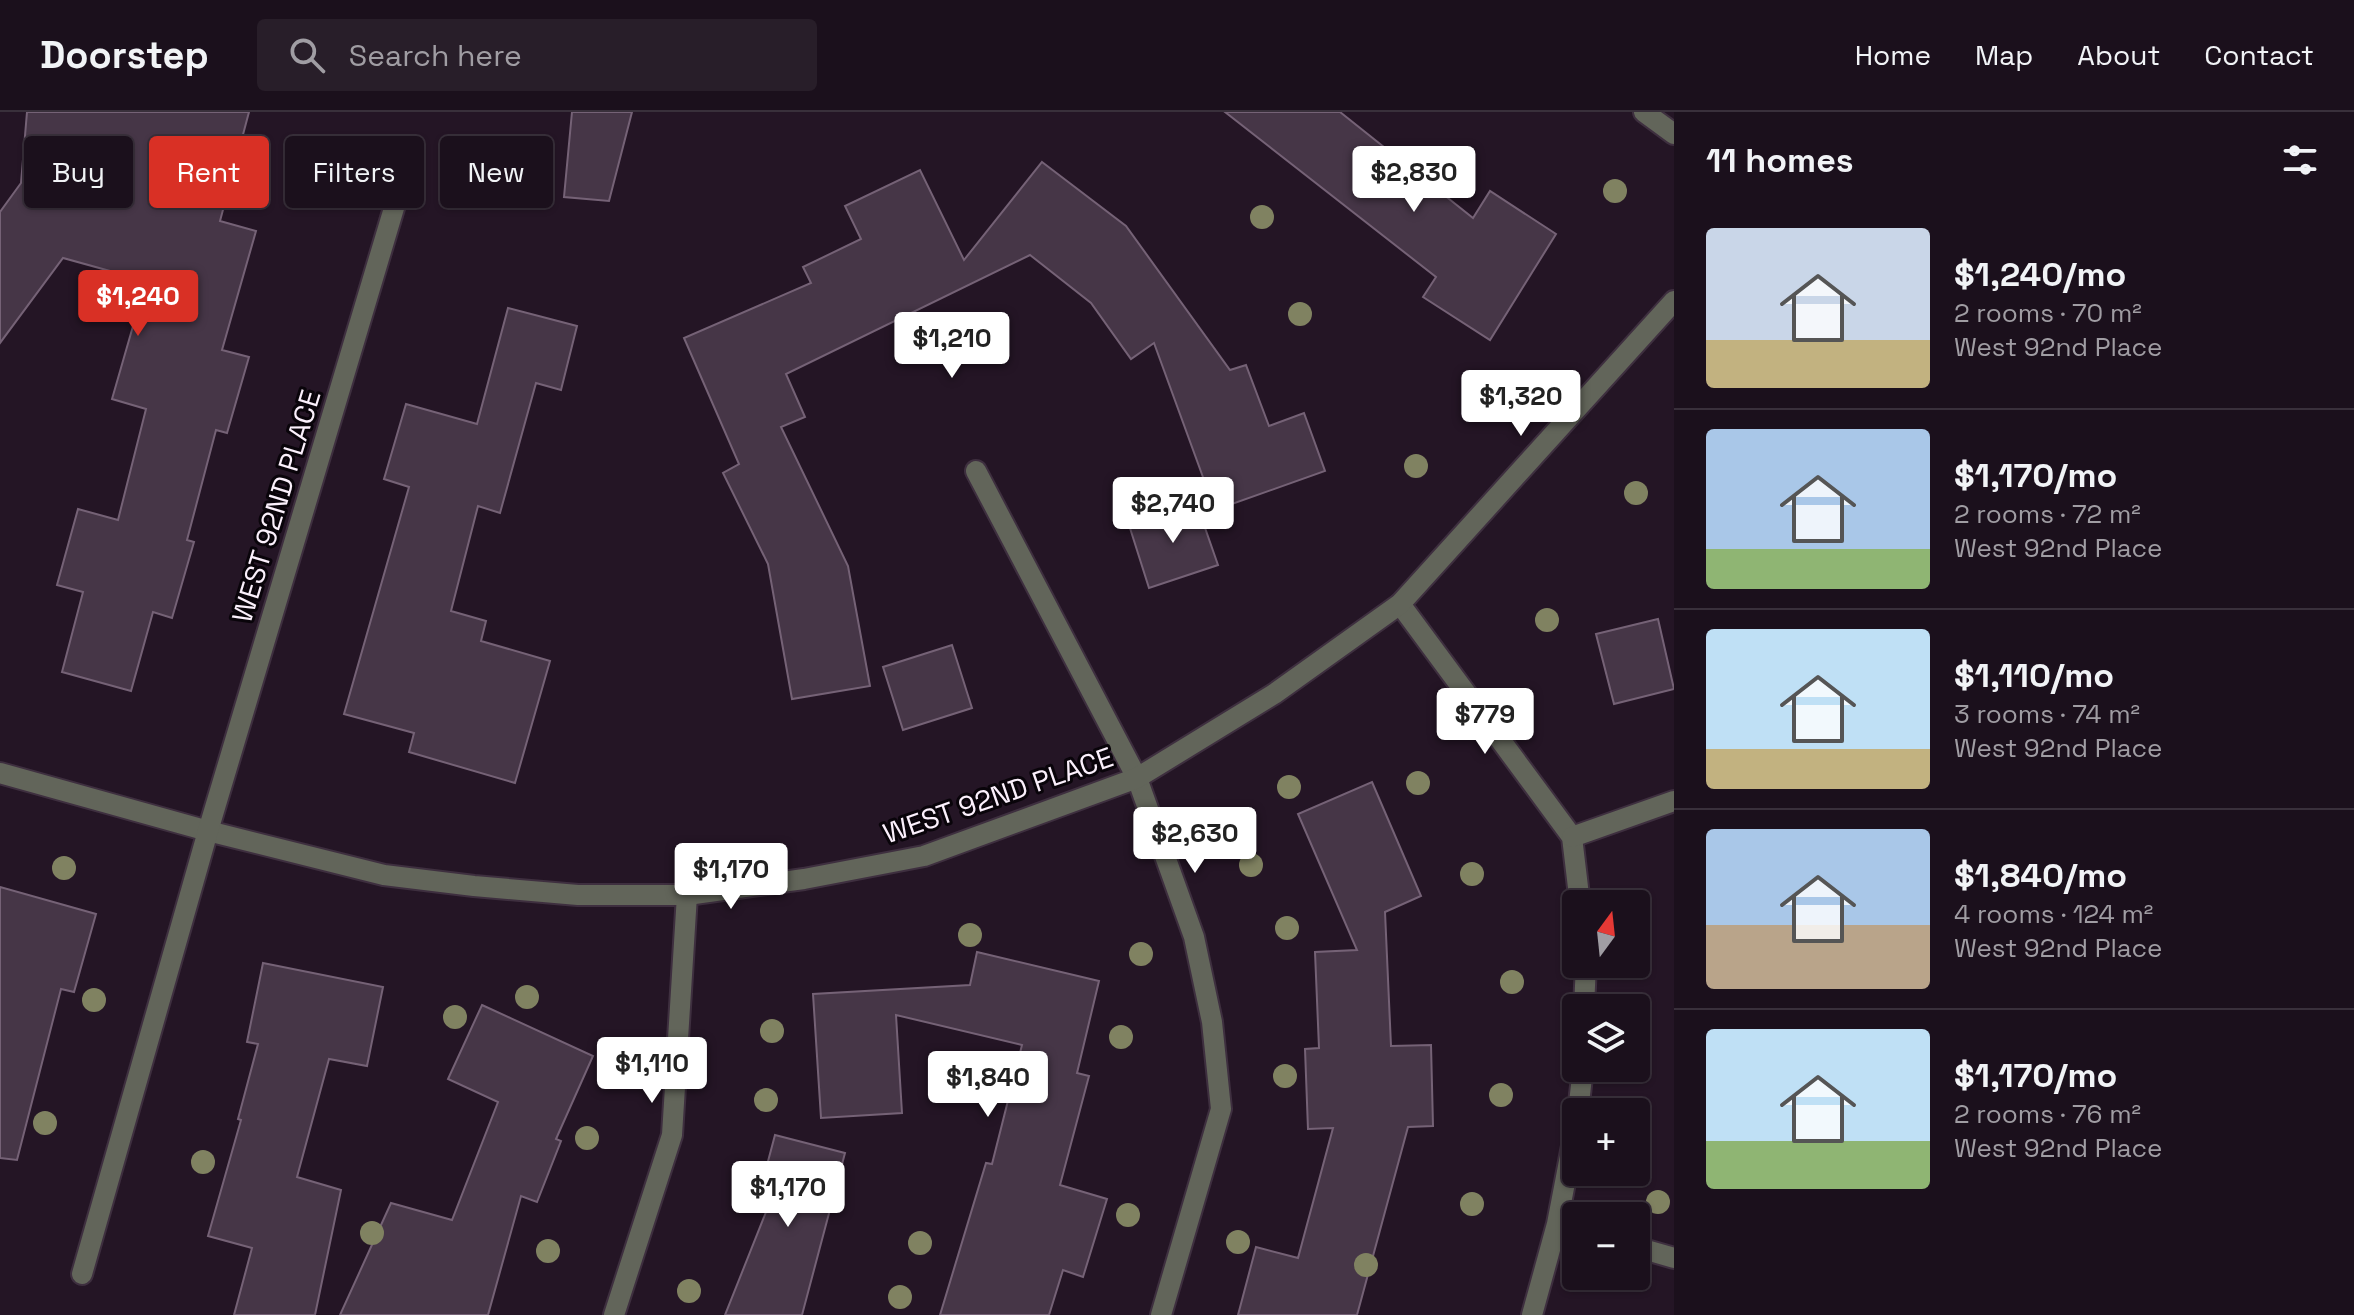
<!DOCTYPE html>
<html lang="en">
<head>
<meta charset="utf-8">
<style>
	:root { --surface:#1b101c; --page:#281e29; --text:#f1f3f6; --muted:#a09da3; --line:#39303b; --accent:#d93025 }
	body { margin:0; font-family:"Space Grotesk",sans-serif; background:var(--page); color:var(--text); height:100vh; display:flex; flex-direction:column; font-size:30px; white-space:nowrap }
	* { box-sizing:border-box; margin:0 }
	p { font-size:26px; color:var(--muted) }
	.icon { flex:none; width:44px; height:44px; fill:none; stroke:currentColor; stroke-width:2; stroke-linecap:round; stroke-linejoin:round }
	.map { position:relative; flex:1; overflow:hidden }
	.drawer { display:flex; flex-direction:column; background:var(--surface); width:680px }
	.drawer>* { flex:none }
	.top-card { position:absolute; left:24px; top:24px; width:760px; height:72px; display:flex; gap:16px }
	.needle { width:52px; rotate:15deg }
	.fabs { position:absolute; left:1562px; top:778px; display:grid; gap:16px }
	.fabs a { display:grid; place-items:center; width:88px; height:88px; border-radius:8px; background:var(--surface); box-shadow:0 2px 6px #0004,0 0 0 2px var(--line); font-size:40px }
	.price { position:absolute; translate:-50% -68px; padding:0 18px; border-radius:8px; background:#fff; color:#222; font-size:26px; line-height:52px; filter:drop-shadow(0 2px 4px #0008) }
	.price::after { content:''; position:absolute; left:50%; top:48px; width:24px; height:18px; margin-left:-12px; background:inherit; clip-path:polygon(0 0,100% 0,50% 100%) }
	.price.on { background:var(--accent); color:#fff }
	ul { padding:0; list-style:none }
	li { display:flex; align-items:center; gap:24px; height:200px; padding:0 32px }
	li+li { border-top:2px solid var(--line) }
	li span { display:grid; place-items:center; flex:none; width:224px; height:160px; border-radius:8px; color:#555 }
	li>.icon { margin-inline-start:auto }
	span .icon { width:96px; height:96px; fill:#fffc; stroke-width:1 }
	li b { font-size:34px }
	h2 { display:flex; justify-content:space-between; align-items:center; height:96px; padding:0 32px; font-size:34px }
	.pill { padding:0 28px; border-radius:8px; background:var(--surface); box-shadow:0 2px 6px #0004,0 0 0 2px var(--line); font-size:28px; line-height:72px }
	.pill.on { background:var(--accent); color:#fff }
	header { display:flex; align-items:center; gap:48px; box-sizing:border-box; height:112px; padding:0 40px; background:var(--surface); border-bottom:2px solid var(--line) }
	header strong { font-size:38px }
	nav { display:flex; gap:44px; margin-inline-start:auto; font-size:28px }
	.search { width:560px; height:72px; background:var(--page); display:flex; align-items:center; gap:20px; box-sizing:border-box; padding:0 28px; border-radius:8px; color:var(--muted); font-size:30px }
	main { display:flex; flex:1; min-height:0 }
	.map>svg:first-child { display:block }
</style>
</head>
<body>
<header>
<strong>Doorstep</strong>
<div class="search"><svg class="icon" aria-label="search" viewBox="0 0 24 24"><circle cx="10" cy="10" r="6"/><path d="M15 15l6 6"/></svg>Search here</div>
<nav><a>Home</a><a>Map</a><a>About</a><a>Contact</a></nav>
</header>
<main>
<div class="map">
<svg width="1674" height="1203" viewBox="0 0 1674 1203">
	<rect width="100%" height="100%" fill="#241525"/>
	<g fill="#463647" stroke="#756276" stroke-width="2">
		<polygon points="27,0 249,0 220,109 256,119 222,238 249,245 227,321 216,318 187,428 194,430 172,506 153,500 131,579 62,560 83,480 57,473 78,397 118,408 146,297 112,287 146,169 63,146 0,231 0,100 21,71"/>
		<polygon points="572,0 632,0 609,89 564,85"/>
		<polygon points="1225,0 1340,0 1473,106 1490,79 1556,122 1490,228 1423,185 1436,165"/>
		<polygon points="1042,50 1126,114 1230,258 1246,253 1269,314 1304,301 1325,359 1215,398 1154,231 1131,247 1091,191 1030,143 786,262 805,305 781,315 848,454 870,574 792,587 768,452 723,361 739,352 684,226 811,171 803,155 861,127 845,94 920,58 964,148"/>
		<polygon points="508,196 577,214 561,278 536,271 500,401 478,394 451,499 486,509 481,529 550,549 515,671 409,640 414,621 344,602 409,375 384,367 406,292 477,312"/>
		<polygon points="1196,390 1218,453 1149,476 1129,413"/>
		<polygon points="1658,507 1674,577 1614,592 1596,522"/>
		<polygon points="952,533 972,596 903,618 883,555"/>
		<polygon points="1372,670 1421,784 1385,800 1391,934 1431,933 1433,1014 1408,1015 1357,1203 1238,1203 1256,1135 1298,1146 1333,1016 1308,1017 1305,937 1319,936 1315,840 1357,838 1298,702"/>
		<polygon points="0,775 96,802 74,880 61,877 17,1048 0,1046"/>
		<polygon points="977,840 1099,869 1077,961 1089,964 1060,1073 1107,1087 1083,1165 1063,1158 1049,1203 940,1203 986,1051 992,1052 1022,933 896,903 902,1001 821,1006 813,882 970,873"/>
		<polygon points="263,851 383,875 367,954 329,947 297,1065 341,1078 315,1203 234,1203 252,1136 208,1124 241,1008 238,1007 258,932 247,930"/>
		<polygon points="482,893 593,944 556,1027 561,1029 537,1090 521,1084 488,1203 340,1203 391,1091 452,1108 498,990 448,967"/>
		<polygon points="775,1023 845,1041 802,1203 725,1203 770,1090 758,1087"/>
	</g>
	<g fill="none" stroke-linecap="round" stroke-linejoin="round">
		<g stroke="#3e2f3f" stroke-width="24">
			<g id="street">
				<polyline points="1644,0 1674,22"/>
				<polyline points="976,359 1137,666 1194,825 1212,910 1221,997 1161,1203"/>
				<polyline points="1400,492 1572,725 1580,792"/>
				<polyline points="0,661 208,719 384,763 474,774 578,783 687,783 804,767 924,744 1137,666 1274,582 1400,492 1674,189"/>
				<polyline points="1572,725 1674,689"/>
				<polyline points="1584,896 1586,852"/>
				<polyline points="1578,1000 1583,956"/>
				<polyline points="1636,1135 1674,1146"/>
				<polyline points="82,1162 208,719 397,86"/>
				<polyline points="614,1203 672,1023 687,783"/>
				<polyline points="1532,1203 1557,1112 1576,1013"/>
			</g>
		</g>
		<use href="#street" stroke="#62655a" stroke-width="20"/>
	</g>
	<g fill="#808261">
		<circle cx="1615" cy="79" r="12"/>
		<circle cx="1262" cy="105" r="12"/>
		<circle cx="1300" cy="202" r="12"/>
		<circle cx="1416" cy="354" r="12"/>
		<circle cx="1636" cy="381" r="12"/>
		<circle cx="1547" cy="508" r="12"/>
		<circle cx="1418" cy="671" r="12"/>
		<circle cx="1289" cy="675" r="12"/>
		<circle cx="1251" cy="753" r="12"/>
		<circle cx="64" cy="756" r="12"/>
		<circle cx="1472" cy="762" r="12"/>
		<circle cx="1287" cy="816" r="12"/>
		<circle cx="970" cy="823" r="12"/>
		<circle cx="1141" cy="842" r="12"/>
		<circle cx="1512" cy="870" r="12"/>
		<circle cx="527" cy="885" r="12"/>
		<circle cx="94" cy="888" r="12"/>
		<circle cx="455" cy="905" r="12"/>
		<circle cx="772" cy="919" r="12"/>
		<circle cx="1121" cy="925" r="12"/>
		<circle cx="1285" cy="964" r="12"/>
		<circle cx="1501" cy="983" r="12"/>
		<circle cx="766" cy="988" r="12"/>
		<circle cx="45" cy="1011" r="12"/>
		<circle cx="587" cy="1026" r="12"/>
		<circle cx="203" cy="1050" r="12"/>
		<circle cx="1658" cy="1090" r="12"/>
		<circle cx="1472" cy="1092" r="12"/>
		<circle cx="1128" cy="1103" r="12"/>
		<circle cx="372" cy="1121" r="12"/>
		<circle cx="1238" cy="1130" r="12"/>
		<circle cx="920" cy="1131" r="12"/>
		<circle cx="548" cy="1139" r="12"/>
		<circle cx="1366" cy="1153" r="12"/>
		<circle cx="689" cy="1179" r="12"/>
		<circle cx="900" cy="1185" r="12"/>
	</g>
	<g text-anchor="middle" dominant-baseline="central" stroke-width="6" stroke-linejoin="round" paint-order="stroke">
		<g font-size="28" fill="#fbf0fc" stroke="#09040a">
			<text transform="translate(276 394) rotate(-73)">WEST 92ND PLACE</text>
			<text transform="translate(998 683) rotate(-19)">WEST 92ND PLACE</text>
		</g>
	</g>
</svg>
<div class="fabs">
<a><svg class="needle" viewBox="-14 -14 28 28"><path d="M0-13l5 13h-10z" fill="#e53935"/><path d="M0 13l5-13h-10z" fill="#a09da3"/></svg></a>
<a><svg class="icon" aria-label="layers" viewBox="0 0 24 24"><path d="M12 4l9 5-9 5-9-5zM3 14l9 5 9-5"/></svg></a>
<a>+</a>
<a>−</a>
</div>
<b class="price" style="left:1414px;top:102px">$2,830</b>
<b class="price on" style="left:138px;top:226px">$1,240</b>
<b class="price" style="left:952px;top:268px">$1,210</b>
<b class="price" style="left:1521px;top:326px">$1,320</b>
<b class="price" style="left:1173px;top:433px">$2,740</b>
<b class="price" style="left:1485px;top:644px">$779</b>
<b class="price" style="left:1195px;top:763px">$2,630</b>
<b class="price" style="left:731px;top:799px">$1,170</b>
<b class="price" style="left:652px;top:993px">$1,110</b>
<b class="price" style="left:988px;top:1007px">$1,840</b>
<b class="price" style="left:788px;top:1117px">$1,170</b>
<div class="top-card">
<a class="pill">Buy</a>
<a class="pill on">Rent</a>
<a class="pill">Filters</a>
<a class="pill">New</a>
</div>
</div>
<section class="drawer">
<h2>11 homes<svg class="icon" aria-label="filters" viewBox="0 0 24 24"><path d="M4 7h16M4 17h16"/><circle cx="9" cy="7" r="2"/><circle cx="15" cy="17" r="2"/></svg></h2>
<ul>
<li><span style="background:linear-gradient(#c9d6e8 70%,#c2b280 0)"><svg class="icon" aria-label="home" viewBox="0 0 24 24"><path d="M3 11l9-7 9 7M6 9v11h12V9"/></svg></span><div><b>$1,240/mo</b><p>2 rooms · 70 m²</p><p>West 92nd Place</p></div></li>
<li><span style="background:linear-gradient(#a9c7e8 75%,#8fb573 0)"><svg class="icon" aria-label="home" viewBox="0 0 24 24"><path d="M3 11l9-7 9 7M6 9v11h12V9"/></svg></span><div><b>$1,170/mo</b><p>2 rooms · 72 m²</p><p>West 92nd Place</p></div></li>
<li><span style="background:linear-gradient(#bfe0f5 75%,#c2b280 0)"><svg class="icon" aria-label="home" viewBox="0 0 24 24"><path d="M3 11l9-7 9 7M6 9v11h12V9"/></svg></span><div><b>$1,110/mo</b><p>3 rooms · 74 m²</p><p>West 92nd Place</p></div></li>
<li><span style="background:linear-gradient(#a9c7e8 60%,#b9a48a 0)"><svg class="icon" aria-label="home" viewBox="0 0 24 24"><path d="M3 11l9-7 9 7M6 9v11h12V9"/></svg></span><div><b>$1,840/mo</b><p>4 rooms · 124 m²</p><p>West 92nd Place</p></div></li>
<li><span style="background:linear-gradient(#bfe0f5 70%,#8fb573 0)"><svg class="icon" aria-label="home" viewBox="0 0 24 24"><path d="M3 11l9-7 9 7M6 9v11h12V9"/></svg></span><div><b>$1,170/mo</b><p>2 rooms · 76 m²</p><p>West 92nd Place</p></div></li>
</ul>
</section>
</main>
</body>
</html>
